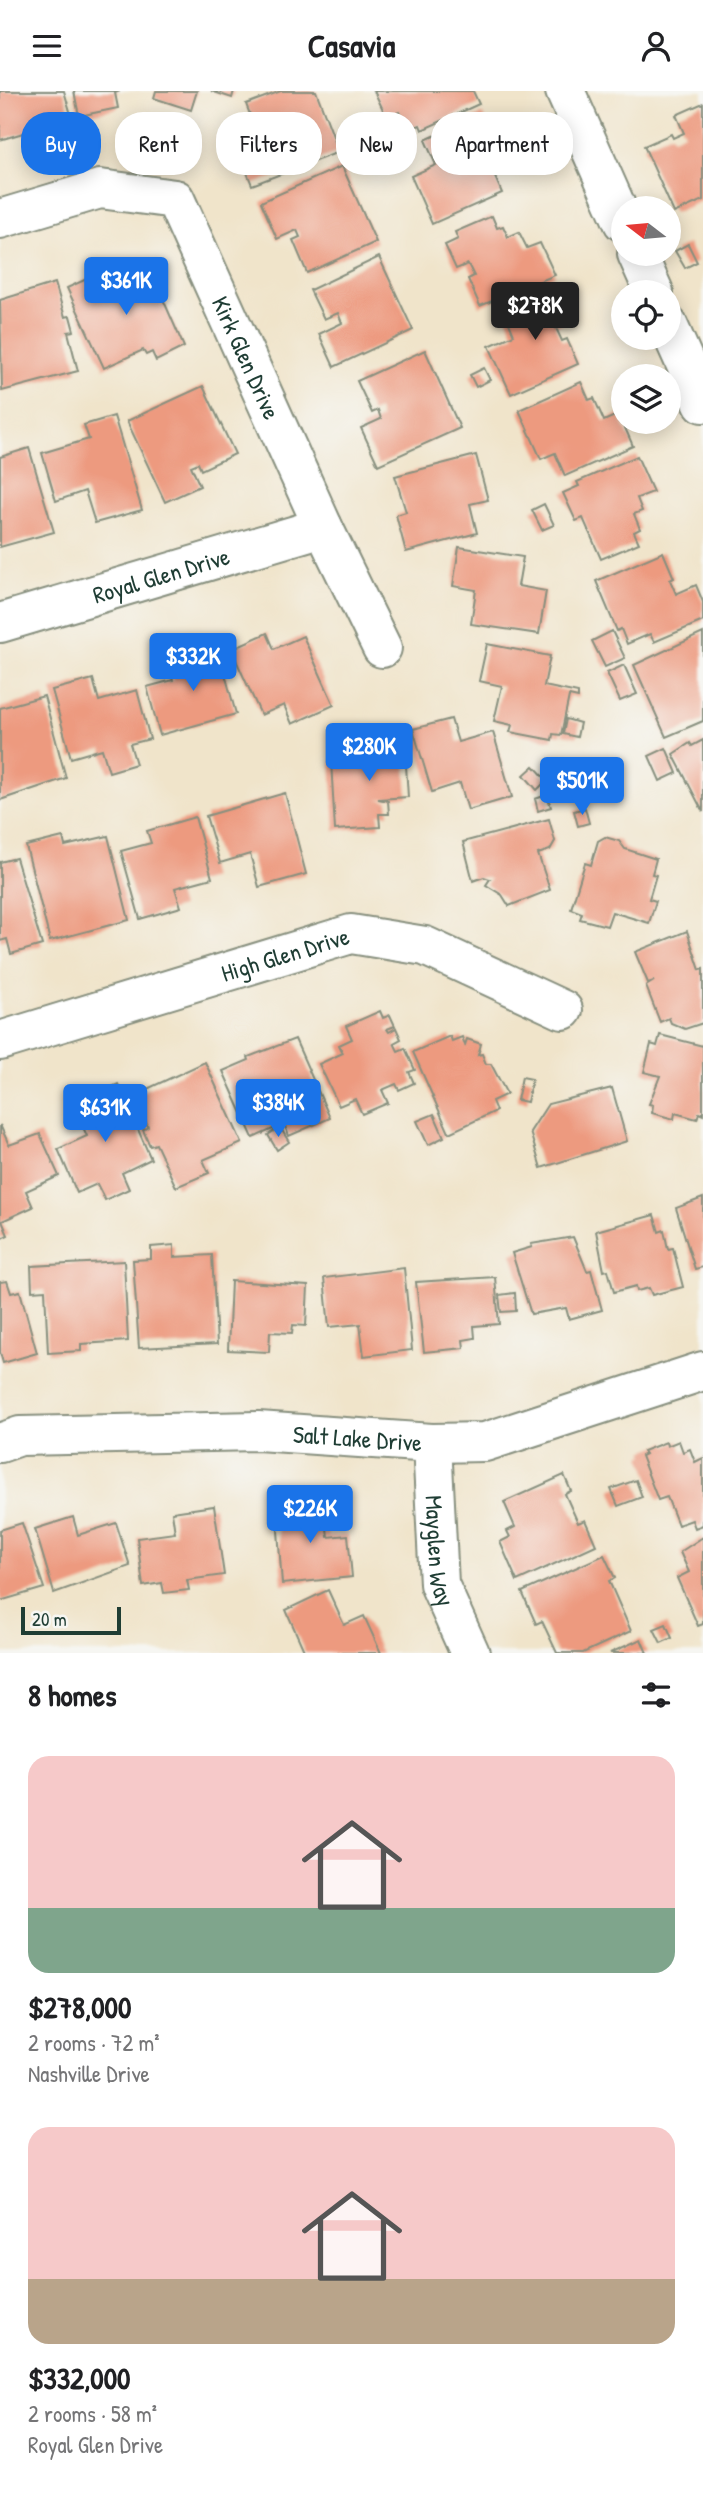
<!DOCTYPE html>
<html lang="en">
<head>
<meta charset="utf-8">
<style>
	:root { --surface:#fff; --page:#f2f2f2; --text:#202124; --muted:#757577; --accent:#1a73e8 }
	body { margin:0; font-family:"Patrick Hand",sans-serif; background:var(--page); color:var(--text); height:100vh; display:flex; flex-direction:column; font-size:26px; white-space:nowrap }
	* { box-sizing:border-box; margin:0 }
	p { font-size:23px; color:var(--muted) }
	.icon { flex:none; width:38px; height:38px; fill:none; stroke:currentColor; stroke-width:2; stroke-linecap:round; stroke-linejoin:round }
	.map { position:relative; height:1562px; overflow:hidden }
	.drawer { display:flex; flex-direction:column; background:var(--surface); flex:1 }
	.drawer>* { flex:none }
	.hud { position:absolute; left:21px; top:21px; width:662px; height:63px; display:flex; gap:14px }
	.needle { width:46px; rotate:286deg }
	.controls { position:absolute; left:611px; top:105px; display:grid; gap:14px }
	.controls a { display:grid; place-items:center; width:70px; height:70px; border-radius:50%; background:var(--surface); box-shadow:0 4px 18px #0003; font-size:35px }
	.scale { position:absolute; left:21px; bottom:18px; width:100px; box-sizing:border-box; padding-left:7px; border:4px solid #1f3d34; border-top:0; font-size:19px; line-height:24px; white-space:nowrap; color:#1f3d34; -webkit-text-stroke:5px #f6f6f2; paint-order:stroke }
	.price { position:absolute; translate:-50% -60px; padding:0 16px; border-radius:7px; background:var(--accent); color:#fff; font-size:23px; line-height:46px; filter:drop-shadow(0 2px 4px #0008) }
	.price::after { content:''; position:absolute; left:50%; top:42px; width:21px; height:16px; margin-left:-10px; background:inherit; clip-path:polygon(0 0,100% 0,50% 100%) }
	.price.on { background:#222; color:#fff }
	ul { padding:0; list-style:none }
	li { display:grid; align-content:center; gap:14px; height:371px; padding:0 28px }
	li span { display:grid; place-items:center; height:217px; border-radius:21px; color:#555 }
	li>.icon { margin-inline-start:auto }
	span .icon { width:126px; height:126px; fill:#fffc; stroke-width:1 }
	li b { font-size:30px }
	h2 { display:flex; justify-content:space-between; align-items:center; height:84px; padding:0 28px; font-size:30px }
	.tag { padding:0 24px; border-radius:28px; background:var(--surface); box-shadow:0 4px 18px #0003; font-size:24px; line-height:63px }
	.tag.on { background:var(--accent); color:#fff }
	header { display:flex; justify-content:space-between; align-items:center; height:91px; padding:0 28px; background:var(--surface); font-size:32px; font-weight:700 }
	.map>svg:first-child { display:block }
</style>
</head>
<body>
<header><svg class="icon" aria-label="menu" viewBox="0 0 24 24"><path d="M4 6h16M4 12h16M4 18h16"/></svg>Casavia<svg class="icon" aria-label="person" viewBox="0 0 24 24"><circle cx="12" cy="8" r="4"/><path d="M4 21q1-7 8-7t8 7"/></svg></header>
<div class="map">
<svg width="703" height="1562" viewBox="0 0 703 1562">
	<rect width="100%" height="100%" fill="#f6f6f2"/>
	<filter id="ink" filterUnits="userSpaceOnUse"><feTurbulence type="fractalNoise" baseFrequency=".0143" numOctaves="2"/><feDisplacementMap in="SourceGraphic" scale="14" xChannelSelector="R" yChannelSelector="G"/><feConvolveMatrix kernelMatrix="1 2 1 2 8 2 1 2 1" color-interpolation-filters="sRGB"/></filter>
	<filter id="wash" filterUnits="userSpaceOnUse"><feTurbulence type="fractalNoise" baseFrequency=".00686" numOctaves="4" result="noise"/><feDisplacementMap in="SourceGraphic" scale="28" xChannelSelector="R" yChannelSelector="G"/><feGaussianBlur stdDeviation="1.57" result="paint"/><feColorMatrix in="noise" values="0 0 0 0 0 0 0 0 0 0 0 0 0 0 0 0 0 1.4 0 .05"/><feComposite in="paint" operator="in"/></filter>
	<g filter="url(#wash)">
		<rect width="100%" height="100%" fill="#f0e4ca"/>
		<g id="blocks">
			<g fill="#ed9a7f">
				<polygon points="0,0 64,0 72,27 24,45 23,42 0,49"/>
				<polygon points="120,0 115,2 118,17 79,25 74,0"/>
				<polygon points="156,0 197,0 191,19 154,7"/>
				<polygon points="211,0 234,0 232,7"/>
				<polygon points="281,0 316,0 339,61 252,94 237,56 259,47 246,13"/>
				<polygon points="374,0 473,0 479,13 422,39 420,34 408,39 399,21 387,27"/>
				<polygon points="703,12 703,109 674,122 644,55 671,43 673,47 684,42 676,24"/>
				<polygon points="483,23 498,58 485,63 502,102 432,133 411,85 436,74 425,49"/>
				<polygon points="342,75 376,151 307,182 293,149 300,146 297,139 277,148 261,111"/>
				<polygon points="492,125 497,137 503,135 508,146 519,141 527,157 540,152 555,184 480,215 468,188 474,185 468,173 456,178 445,154 458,148 455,141"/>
				<polygon points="688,153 697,171 685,177 675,160"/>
				<polygon points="379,166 413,239 334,276 319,243 342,232 338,222 324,228 310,199"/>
				<polygon points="149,176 184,256 156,270 152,261 146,264 143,259 104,277 67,197 104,180 114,199 121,196 118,190"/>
				<polygon points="55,192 65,226 70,225 74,240 68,241 78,280 2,300 0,209"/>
				<polygon points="560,195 574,227 555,235 562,250 567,248 578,273 511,303 489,255 514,244 504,220"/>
				<polygon points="425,259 460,337 378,374 361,337 381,328 378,319 372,322 357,290"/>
				<polygon points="484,277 490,289 476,296 470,284"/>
				<polygon points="581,291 589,309 594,307 604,330 619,323 633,355 565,385 555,362 541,368 519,319"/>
				<polygon points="203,295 235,363 201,379 198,372 191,375 200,395 165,411 127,330"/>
				<polygon points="114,325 142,419 95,432 85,400 56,410 42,362 89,348 84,334"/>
				<polygon points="29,357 54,441 0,456 0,366"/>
				<polygon points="476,364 488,409 470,413 477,442 406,461 396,424 406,421 395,385"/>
				<polygon points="637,365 653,401 637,407 642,420 634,423 640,438 634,441 639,452 601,468 583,427 576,430 563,402 579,395 577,391"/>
				<polygon points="544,413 554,434 542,439 532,419"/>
				<polygon points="459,456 523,466 518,495 546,500 539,543 471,533 476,499 453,495"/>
				<polygon points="663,461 674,487 670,489 676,503 696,494 703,511 703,530 654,551 650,543 627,553 621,538 617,540 596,490"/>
				<polygon points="612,540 625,567 605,576 592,550"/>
				<polygon points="267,542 274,558 303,545 334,614 292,633 284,614 261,624 231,558"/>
				<polygon points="703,542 703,630 666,646 634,574"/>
				<polygon points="487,553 550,565 544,595 578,602 578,607 569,605 561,644 553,643 552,649 510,641 512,634 494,630 502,595 479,590"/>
				<polygon points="217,554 236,623 160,644 147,596 173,589 171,579 184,575 181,564"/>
				<polygon points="624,574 637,603 620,610 607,582"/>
				<polygon points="93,588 99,610 137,599 150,648 130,653 136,673 109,681 102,658 71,667 52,599"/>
				<polygon points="44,605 66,687 0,709 0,617"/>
				<polygon points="451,628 458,651 493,641 512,706 468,719 460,692 432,701 413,638"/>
				<polygon points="566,628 580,632 577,646 563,643"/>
				<polygon points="404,642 408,706 378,708 388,710 389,723 379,723 380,736 335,739 331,670 367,668 366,644"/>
				<polygon points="703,649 703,721 673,663 690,652 692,655"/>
				<polygon points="666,657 677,682 660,690 649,665"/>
				<polygon points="534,675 547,689 537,699 524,684"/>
				<polygon points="285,702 306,783 259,796 250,763 220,772 206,725"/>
				<polygon points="547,704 551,716 538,720 535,708"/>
				<polygon points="585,717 589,732 578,735 574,720"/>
				<polygon points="195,726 212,787 175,797 181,816 140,828 121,760 151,752 147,740"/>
				<polygon points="549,728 555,750 550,759 538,763 550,799 509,815 502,804 486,794 490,788 484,786 473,790 463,751"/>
				<polygon points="108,745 129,829 50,850 26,755 63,746 65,755"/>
				<polygon points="605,746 619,750 625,758 656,768 652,783 656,784 649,808 656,810 649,832 612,821 607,835 580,828 582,822 571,818 585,772 591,774 598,750"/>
				<polygon points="16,767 42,854 11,863 7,848 0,850 0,771"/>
				<polygon points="687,840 700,879 703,878 703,932 685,938 671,932 669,927 660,931 646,895 654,890 648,892 635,861"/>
				<polygon points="380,920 383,927 390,924 395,935 387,938 389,941 396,937 401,948 394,952 398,960 405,957 415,979 409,981 414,992 399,999 396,993 382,999 388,1012 362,1023 355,1008 339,1015 319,973 343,962 339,954 352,948 346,935"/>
				<polygon points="660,944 703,955 703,1024 699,1022 697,1028 675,1022 674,1028 652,1022 653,1014 649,1013 660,985 644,981 651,953 657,955"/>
				<polygon points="450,945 452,950 462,946 465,954 467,948 481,953 478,964 482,963 486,973 491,973 507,1003 492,1010 496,1020 449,1042 413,961"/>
				<polygon points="295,948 330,1027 289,1045 284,1033 253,1047 223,980 249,969 248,966"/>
				<polygon points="205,971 242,1052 203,1069 209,1082 176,1096 156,1053 150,1055 143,1039 148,1036 134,1004"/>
				<polygon points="522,986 532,988 527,1011 517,1009"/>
				<polygon points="118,993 151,1068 122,1082 129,1098 105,1109 97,1093 77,1102 58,1058 87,1045 73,1014"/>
				<polygon points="612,997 627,1050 541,1077 530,1041 548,1013"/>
				<polygon points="434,1023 444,1046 428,1054 417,1030"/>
				<polygon points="0,1034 9,1054 40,1043 59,1085 26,1100 33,1116 2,1130 8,1144 0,1148"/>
				<polygon points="280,1036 289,1051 277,1059 268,1044"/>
				<polygon points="703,1107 703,1176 695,1178 676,1117"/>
				<polygon points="654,1124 659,1141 664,1139 668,1158 673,1157 683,1196 652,1204 649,1197 637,1200 636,1195 614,1201 608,1179 604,1180 596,1140"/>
				<polygon points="573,1146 587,1180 591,1179 602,1219 569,1228 566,1217 531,1223 512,1162 532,1156 531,1153"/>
				<polygon points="174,1154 174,1166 212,1164 217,1253 139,1257 133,1169 151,1168 151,1156"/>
				<polygon points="124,1170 128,1250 81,1253 81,1260 48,1262 45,1199 32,1200 31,1175"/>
				<polygon points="404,1177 412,1259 364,1265 360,1233 329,1236 324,1187"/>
				<polygon points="495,1186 499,1233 474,1235 475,1247 463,1249 464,1257 424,1261 416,1191"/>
				<polygon points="7,1190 11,1202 20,1200 37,1262 3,1272 0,1261 0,1191"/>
				<polygon points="231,1190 308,1195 306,1235 293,1234 292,1242 270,1241 269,1261 228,1259"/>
				<polygon points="515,1202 516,1220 501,1221 499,1204"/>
				<polygon points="679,1350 683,1361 690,1358 695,1371 703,1367 703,1434 695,1437 692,1429 678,1434 667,1406 658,1409 641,1365 645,1363 643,1360 666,1351 667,1355"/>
				<polygon points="564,1384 571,1400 565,1403 578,1432 585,1429 596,1454 517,1490 500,1451 510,1446 507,1440 515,1436 504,1411"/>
				<polygon points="636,1389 642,1406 618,1415 611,1398"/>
				<polygon points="324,1409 328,1446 348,1444 352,1486 282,1493 276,1413"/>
				<polygon points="214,1415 224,1484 187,1489 189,1499 164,1502 162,1492 143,1495 137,1447 175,1442 172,1421"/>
				<polygon points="73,1426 78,1444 116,1432 130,1475 54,1502 35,1438"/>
				<polygon points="22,1432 44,1497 0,1510 0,1439"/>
				<polygon points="703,1446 703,1533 698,1535 677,1487 689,1481 680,1461"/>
				<polygon points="604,1464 615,1487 609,1490 631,1540 583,1562 557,1562 542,1530 536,1533 522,1501"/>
				<polygon points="328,1499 344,1534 364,1525 381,1562 305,1562 286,1519"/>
				<polygon points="666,1533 672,1547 661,1552 654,1538"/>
				<polygon points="641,1548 647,1562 610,1562"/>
			</g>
		</g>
	</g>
	<g filter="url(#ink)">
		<use href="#blocks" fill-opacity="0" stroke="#88907f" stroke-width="2"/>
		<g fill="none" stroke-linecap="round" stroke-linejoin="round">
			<g stroke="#88907f" stroke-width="42">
				<g id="minor">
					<polyline points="565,0 623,131"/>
					<path id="s1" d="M0,128l100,-30 75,10 148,328 59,121"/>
					<polyline points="637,163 654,201"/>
					<polyline points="668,234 703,312"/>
					<path id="s2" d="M0,532l323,-96"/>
					<path id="s3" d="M0,950l351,-107 74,12 138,64"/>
					<path id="s4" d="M0,1352l20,-7 238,-5 174,12 53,-1 218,-71"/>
					<path id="s5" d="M432,1352l7,141 31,69"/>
				</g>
			</g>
			<use href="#minor" stroke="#fff" stroke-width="38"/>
		</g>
	</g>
	<g text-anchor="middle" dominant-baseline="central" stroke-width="7" stroke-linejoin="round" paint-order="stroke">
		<g font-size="24" fill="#1f3d34" stroke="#f6f6f2">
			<text stroke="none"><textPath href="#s1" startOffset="354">Kirk Glen Drive</textPath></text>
			<text stroke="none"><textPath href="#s2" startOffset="168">Royal Glen Drive</textPath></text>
			<text stroke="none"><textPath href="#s3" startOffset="298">High Glen Drive</textPath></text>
			<text stroke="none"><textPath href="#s4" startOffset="359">Salt Lake Drive</textPath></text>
			<text stroke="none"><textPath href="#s5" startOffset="108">Mayglen Way</textPath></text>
		</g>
	</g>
</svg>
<div class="controls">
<a><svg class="needle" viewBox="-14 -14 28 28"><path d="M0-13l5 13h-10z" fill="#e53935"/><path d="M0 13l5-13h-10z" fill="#757577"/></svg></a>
<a><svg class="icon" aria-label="locate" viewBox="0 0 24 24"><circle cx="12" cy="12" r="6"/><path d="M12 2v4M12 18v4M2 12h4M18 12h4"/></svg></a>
<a><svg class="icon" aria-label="layers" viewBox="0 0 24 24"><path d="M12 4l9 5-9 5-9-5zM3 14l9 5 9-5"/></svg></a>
</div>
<div class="scale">20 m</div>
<b class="price" style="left:126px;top:226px">$361K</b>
<b class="price on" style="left:535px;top:251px">$278K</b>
<b class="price" style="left:193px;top:602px">$332K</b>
<b class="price" style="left:369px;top:692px">$280K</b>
<b class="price" style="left:582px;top:726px">$501K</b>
<b class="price" style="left:278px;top:1048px">$384K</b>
<b class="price" style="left:105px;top:1053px">$631K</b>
<b class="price" style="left:310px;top:1454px">$226K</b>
<div class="hud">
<a class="tag on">Buy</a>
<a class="tag">Rent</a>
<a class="tag">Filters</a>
<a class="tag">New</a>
<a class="tag">Apartment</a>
</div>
</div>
<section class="drawer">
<h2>8 homes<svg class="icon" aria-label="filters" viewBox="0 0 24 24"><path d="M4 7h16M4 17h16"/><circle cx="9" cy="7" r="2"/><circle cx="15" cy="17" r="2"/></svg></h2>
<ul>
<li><span style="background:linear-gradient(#f6c9c9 70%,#7fa58c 0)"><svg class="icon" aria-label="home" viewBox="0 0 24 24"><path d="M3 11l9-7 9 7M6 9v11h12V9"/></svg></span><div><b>$278,000</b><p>2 rooms · 72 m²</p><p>Nashville Drive</p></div></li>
<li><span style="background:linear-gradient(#f6c9c9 70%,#b9a48a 0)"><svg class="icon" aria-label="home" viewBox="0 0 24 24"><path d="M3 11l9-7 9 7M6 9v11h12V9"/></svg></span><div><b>$332,000</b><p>2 rooms · 58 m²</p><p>Royal Glen Drive</p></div></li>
</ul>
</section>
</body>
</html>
